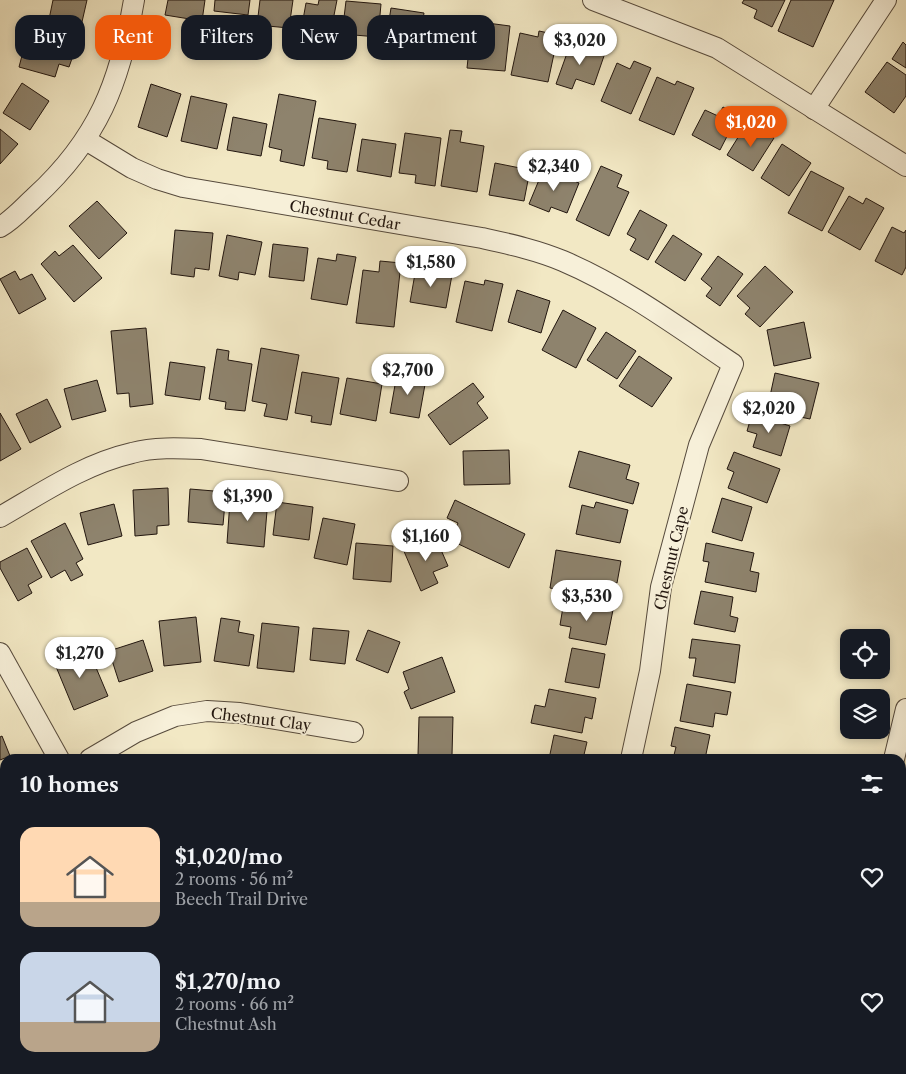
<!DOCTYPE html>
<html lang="en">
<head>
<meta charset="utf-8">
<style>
	:root { --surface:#171b24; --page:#242831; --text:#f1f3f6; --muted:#9ea1a6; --accent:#ea580c }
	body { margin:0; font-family:"Libre Caslon Text",serif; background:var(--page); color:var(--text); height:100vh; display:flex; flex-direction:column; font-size:19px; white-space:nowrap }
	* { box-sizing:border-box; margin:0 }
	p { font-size:16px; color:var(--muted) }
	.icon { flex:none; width:28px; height:28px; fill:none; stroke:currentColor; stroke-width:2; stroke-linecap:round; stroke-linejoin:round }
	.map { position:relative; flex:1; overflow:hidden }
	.details { position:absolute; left:0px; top:754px; width:906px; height:321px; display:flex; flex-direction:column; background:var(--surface); border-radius:15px 15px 0 0; box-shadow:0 2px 8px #0003 }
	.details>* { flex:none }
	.guide { position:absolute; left:15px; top:15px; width:500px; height:45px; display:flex; gap:10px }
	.controls { position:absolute; left:840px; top:629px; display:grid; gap:10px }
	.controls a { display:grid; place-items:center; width:50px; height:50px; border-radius:10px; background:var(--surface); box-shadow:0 2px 8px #0003; font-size:25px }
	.price { position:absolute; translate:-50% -42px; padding:0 11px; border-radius:18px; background:#fff; color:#222; font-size:16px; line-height:32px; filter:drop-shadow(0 1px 2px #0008) }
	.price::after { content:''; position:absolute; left:50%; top:30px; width:15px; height:11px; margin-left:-8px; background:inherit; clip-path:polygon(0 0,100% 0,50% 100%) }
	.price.active { background:var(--accent); color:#fff }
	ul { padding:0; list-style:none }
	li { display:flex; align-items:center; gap:15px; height:125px; padding:0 20px }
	li span { display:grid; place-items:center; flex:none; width:140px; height:100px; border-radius:15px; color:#555 }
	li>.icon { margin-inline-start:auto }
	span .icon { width:60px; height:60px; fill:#fffc; stroke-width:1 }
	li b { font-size:21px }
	h2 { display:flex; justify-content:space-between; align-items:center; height:60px; padding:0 20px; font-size:21px }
	.pill { padding:0 18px; border-radius:15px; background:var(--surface); box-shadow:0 2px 8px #0003; font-size:18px; line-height:45px }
	.pill.active { background:var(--accent); color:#fff }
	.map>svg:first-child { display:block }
</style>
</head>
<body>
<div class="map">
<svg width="906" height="1074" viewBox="0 0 906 1074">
	<rect width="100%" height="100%" fill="#f2e8c4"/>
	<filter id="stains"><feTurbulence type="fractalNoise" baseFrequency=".004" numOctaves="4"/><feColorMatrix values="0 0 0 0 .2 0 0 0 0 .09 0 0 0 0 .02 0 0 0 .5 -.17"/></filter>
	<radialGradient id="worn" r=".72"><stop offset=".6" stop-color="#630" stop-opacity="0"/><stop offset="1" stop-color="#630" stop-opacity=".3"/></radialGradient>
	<g fill="#8e836d" stroke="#22160f">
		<polygon points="53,0 87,0 79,35 47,29"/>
		<polygon points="168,0 205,0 202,21 165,15"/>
		<polygon points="215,0 250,0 248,15 214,11"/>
		<polygon points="260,0 293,0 289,28 257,25"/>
		<polygon points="319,0 337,0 328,46 299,42 306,3 318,5"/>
		<polygon points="744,0 785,0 772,27 754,18 757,10 742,3"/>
		<polygon points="791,0 834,0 813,47 778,31"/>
		<polygon points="346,1 381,4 378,37 342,34"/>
		<polygon points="391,8 424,13 418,51 385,46"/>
		<polygon points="449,16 466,17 463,57 430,55 432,27 448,28"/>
		<polygon points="472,21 510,26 505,71 467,68"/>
		<polygon points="539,31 558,35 548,82 511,75 520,33 538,37"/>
		<polygon points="35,38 75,50 69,67 59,64 55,77 19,67 24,48 31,50"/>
		<polygon points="571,42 605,53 594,85 576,79 572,89 556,84"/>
		<polygon points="903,42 906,45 906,68 892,59"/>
		<polygon points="634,61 651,68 631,114 601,101 617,63 630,69"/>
		<polygon points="887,62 906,75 906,96 894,113 865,92"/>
		<polygon points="657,77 675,85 677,81 694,88 674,135 639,120"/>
		<polygon points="22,83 49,101 30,130 3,113"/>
		<polygon points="151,84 181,94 167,137 138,127"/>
		<polygon points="279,94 316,101 304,166 280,161 282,150 269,147"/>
		<polygon points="191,96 227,104 217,149 181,141"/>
		<polygon points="723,107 738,115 720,150 692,135 705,110 718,116"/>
		<polygon points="233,117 267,124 261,156 227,150"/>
		<polygon points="319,118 356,124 347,172 327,169 328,161 312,158"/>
		<polygon points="758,128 774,138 753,171 727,155 742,131 753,137"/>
		<polygon points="0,129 18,144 0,164"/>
		<polygon points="450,130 462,131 460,142 484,146 477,192 441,186"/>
		<polygon points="405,133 441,138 435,186 415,183 416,175 399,173"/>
		<polygon points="362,139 396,144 391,177 357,171"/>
		<polygon points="782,144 811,163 789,196 761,178"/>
		<polygon points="495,163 530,170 524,201 489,195"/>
		<polygon points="601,166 622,175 617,187 629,192 609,236 576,220"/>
		<polygon points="544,168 579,183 567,213 551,207 549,212 529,204"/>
		<polygon points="811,171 844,188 822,231 788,213"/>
		<polygon points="849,196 863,204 866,198 884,208 860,250 828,232"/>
		<polygon points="97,201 127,233 99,259 69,226"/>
		<polygon points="640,210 667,225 648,260 630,250 636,239 627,234"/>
		<polygon points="892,227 904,233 906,230 906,267 902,275 875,261"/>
		<polygon points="175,230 213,233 209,270 195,268 194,277 171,274"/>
		<polygon points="227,235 262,242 255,275 239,272 238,280 219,276"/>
		<polygon points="673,235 702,254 685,281 655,262"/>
		<polygon points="273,244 308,248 304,281 269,277"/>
		<polygon points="73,245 102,278 74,302 41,264 55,251 59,256"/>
		<polygon points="337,254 356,257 347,305 311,299 318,258 336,261"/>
		<polygon points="718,256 743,274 720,306 706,296 712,288 701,279"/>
		<polygon points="380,261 401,263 394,327 356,323 363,270 379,272"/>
		<polygon points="765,266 793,292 760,327 745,314 750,308 737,296"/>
		<polygon points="416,268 452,275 446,308 410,302"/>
		<polygon points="15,271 20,280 32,274 46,299 19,314 0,279"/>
		<polygon points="485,280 503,284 492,331 456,322 465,281 484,285"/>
		<polygon points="517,290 550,301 541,333 508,322"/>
		<polygon points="563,310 596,328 576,368 542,350"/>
		<polygon points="804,322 811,358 774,366 767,330"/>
		<polygon points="146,328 153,404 130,407 129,393 117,394 111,331"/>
		<polygon points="606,332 636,351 617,379 587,360"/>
		<polygon points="261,348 299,355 287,420 264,416 267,404 252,401"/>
		<polygon points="217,349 229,351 228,360 252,364 245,411 225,409 226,402 209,399"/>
		<polygon points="639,356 672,378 652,407 619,386"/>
		<polygon points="170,362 205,367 200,400 165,395"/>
		<polygon points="302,372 339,378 331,425 311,422 312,416 295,413"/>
		<polygon points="775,373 819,383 810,419 767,410"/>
		<polygon points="397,374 426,379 419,418 390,413"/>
		<polygon points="347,378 382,384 376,421 340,414"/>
		<polygon points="97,380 106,411 72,420 64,389"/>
		<polygon points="473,383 484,397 477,403 488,418 450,445 428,415"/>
		<polygon points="47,399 61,427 30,443 16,414"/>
		<polygon points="0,413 21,449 0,461"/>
		<polygon points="752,414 790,426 781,456 753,447 757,434 747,431"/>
		<polygon points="509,450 510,484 464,485 463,451"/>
		<polygon points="579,451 630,465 626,479 639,483 633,504 569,487"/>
		<polygon points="734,452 780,469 767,503 728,488 734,472 727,469"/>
		<polygon points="168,488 169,525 157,526 157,534 135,536 133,490"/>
		<polygon points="190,489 226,492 223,525 188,522"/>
		<polygon points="250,497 268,499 264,547 227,543 230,501 250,502"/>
		<polygon points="722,498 752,507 742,541 712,532"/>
		<polygon points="455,500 525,534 509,568 450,540 458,523 447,518"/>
		<polygon points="277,502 313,507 309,540 273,535"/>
		<polygon points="596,502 628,510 620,543 576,534 582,505 594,508"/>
		<polygon points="114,504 122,536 88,545 80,513"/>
		<polygon points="323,518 355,524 347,565 314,558"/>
		<polygon points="65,523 83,559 76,563 83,575 71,581 65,570 51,578 31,541"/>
		<polygon points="435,536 448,566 433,572 438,583 421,591 403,549"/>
		<polygon points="356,543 393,546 391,582 353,579"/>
		<polygon points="706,543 754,553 750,571 759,573 756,592 705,582 709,562 703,561"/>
		<polygon points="27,548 42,577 28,585 32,593 18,601 0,568 0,562"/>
		<polygon points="556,550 621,561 617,583 605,581 602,597 550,588"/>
		<polygon points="701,591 733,597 730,616 738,618 735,632 694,624"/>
		<polygon points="564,601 613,610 606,645 569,638 571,627 560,625"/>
		<polygon points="196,617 201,662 164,666 159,621"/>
		<polygon points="221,618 240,621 238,632 254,635 249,666 214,661"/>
		<polygon points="262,623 299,627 294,672 257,668"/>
		<polygon points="313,628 349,631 345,664 310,660"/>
		<polygon points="368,630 400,642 388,673 356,660"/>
		<polygon points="692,639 740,645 735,683 693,676 696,658 689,658"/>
		<polygon points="143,640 153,671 119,682 109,651"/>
		<polygon points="572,648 605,654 599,688 565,682"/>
		<polygon points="66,651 70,659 89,651 108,696 74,710 52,657"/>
		<polygon points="442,657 455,692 411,709 404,692 409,689 403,672"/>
		<polygon points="687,684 731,692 727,715 715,713 713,727 680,721"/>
		<polygon points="549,689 596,698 592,719 585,717 582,733 531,723 535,705 545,707"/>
		<polygon points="419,717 453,717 452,755 418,755"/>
		<polygon points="675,727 710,735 705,759 673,759 676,747 671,746"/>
		<polygon points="554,735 587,742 583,759 549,759"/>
		<polygon points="2,736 10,756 0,760 0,737"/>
		<polygon points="5,767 5,807 1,809 0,770"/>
		<polygon points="299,1070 336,1070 335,1074 298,1074"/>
		<polygon points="343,1070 382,1070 381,1074 342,1074"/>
		<polygon points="393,1070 431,1070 430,1074 393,1074"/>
		<polygon points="440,1070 476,1070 475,1074 439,1074"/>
		<polygon points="622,1070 668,1070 667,1074 635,1074"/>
	</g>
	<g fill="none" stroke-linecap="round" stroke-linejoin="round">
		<g stroke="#564a3c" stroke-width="22">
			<g id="minor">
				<polyline points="593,0 717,48 906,166"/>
				<polyline points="814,109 886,0"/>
				<path d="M86,140l46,28 25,11 26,8 299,51c27,6 55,12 81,23 61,26 115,66 170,103l-34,81 -38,142 -11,84 -19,88"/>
				<path d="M0,227c13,-7 24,-20 35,-30 63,-58 85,-114 99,-197"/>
				<path d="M0,517c42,-24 84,-53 132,-64 22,-6 46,-5 69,-4l197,32"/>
				<polyline points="0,653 59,759"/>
				<polyline points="90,759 136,732 175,716 207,711 240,713 353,732"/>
				<polyline points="894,759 906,709"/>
				<polyline points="822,1074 823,1070"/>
			</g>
		</g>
		<use href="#minor" stroke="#f7f0d9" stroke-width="20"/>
	</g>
	<g text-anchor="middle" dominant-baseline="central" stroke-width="4" stroke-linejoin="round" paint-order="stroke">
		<g font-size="15" fill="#22160f" stroke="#f7f0d9">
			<text transform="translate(345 215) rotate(10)">Chestnut Cedar</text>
			<text transform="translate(671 558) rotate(-77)">Chestnut Cape</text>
			<text transform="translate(261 719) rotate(7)">Chestnut Clay</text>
		</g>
	</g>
	<rect width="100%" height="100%" filter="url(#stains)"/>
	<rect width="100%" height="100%" fill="url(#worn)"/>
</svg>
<div class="controls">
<a><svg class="icon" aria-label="locate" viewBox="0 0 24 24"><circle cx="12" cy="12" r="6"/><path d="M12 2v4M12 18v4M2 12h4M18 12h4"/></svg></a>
<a><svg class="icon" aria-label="layers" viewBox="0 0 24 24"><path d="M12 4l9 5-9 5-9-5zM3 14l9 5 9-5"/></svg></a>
</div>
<b class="price" style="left:580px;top:66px">$3,020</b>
<b class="price active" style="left:751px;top:148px">$1,020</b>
<b class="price" style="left:554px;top:192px">$2,340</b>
<b class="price" style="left:431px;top:288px">$1,580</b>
<b class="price" style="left:408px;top:396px">$2,700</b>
<b class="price" style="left:769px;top:434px">$2,020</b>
<b class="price" style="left:248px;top:522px">$1,390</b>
<b class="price" style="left:426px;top:562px">$1,160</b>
<b class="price" style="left:587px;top:622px">$3,530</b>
<b class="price" style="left:80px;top:679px">$1,270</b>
<div class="guide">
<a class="pill">Buy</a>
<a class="pill active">Rent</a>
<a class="pill">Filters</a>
<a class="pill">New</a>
<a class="pill">Apartment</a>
</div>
<section class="details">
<h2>10 homes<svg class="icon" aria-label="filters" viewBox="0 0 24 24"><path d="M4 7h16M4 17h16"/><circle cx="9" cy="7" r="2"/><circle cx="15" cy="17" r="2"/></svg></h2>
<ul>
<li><span style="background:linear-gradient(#ffd9b3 75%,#b9a48a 0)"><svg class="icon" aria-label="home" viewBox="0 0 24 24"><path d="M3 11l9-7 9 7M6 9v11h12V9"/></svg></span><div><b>$1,020/mo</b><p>2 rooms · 56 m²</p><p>Beech Trail Drive</p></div><svg class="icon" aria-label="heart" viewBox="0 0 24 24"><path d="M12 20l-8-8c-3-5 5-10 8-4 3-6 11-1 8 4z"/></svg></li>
<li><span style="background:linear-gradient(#c9d6e8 70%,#b9a48a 0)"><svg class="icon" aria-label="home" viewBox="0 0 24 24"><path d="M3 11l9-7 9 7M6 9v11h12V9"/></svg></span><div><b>$1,270/mo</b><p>2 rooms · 66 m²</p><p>Chestnut Ash</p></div><svg class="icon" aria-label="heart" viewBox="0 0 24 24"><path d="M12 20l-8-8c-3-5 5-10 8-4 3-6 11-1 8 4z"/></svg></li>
</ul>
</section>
</div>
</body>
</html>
